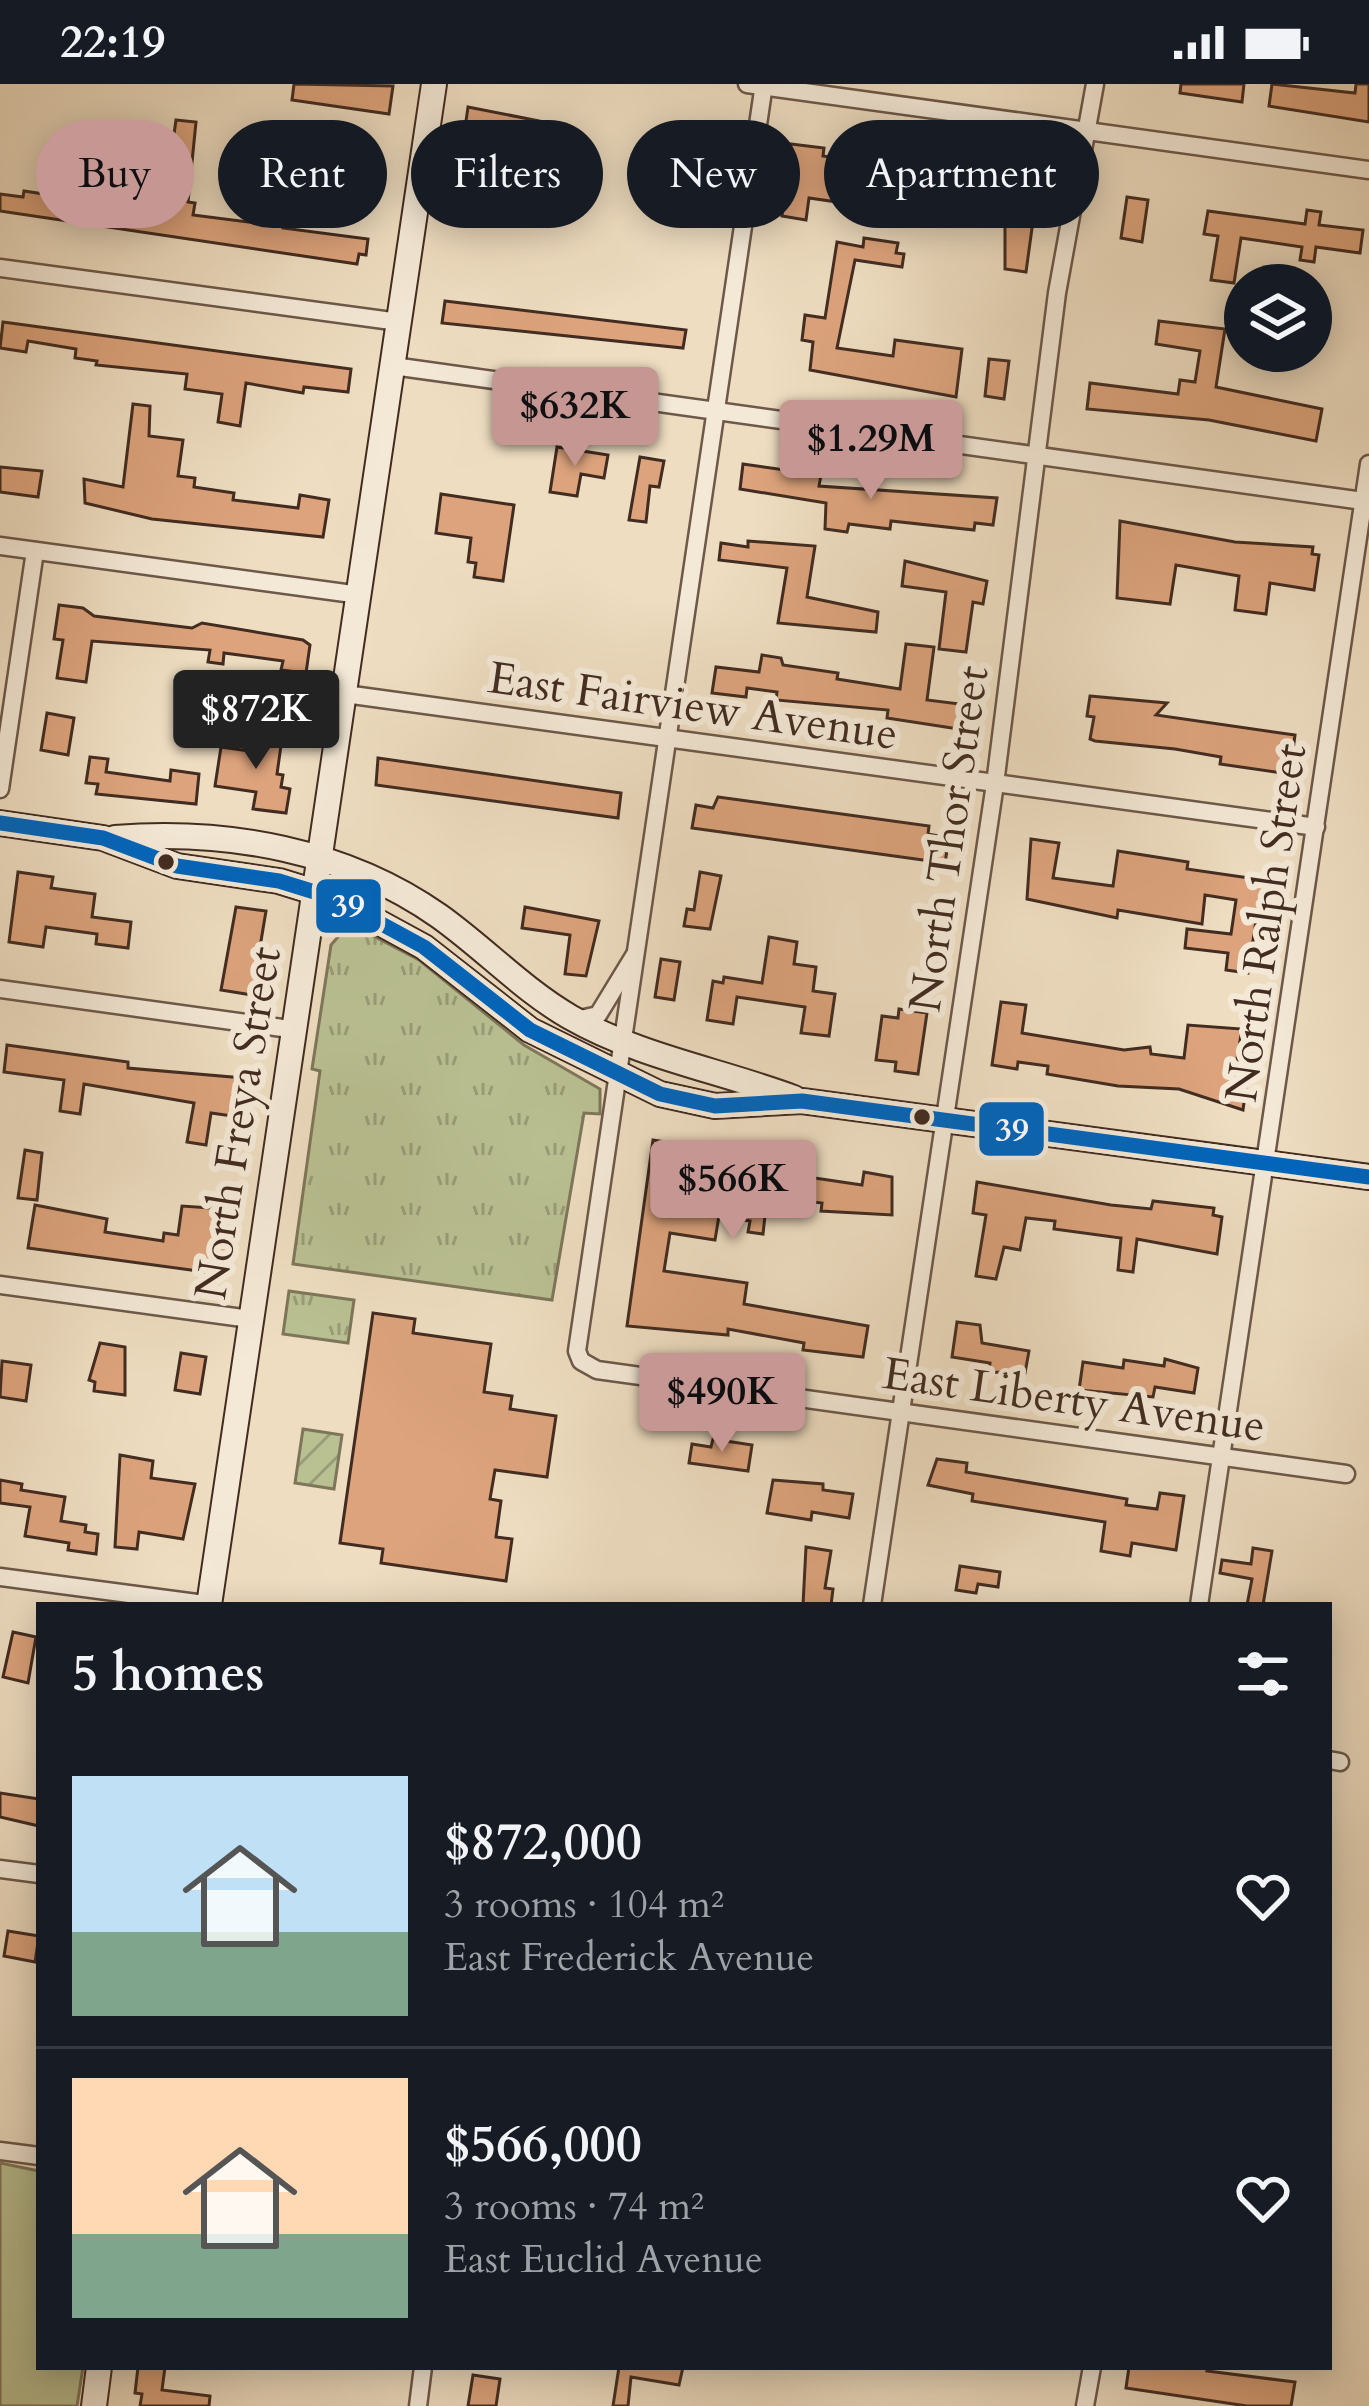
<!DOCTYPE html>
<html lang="en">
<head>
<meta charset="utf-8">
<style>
	:root { --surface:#171b24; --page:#242831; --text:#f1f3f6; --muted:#9ea1a6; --line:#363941; --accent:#c59692 }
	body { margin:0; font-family:Cardo,serif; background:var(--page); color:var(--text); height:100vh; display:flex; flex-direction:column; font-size:45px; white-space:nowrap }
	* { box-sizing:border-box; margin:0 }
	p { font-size:39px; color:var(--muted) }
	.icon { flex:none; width:66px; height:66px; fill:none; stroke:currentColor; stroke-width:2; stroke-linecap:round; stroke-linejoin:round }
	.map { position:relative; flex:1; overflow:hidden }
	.panel { position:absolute; left:36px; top:1518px; width:1296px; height:768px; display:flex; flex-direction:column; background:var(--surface); border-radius:0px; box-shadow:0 6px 30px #0003 }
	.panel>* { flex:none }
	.guide { position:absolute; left:36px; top:36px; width:1299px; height:108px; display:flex; gap:24px }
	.controls { position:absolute; left:1224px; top:180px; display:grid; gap:24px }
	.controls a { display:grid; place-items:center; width:108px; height:108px; border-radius:50%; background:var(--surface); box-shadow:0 6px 30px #0003; font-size:60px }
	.price { position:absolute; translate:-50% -102px; padding:0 27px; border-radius:12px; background:var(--accent); color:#111; font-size:39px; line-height:78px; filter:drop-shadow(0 3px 6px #0008) }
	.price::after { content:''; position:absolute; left:50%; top:72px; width:36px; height:27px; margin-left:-18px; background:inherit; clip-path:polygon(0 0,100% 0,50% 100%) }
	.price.on { background:#222; color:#fff }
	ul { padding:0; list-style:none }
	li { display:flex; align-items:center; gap:36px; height:300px; padding:0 36px }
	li+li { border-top:3px solid var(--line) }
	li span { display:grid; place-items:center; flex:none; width:336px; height:240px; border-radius:0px; color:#555 }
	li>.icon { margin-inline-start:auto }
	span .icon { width:144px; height:144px; fill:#fffc; stroke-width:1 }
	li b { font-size:51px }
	h2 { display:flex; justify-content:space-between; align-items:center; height:144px; padding:0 36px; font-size:51px }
	.tag { padding:0 42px; border-radius:54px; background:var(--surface); box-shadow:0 6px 30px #0003; font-size:42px; line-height:108px }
	.tag.on { background:var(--accent); color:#111 }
	.status { display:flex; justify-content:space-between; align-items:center; height:84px; padding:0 60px; background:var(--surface); direction:ltr }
	.status svg { height:33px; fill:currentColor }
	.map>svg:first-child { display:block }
</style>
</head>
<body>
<div class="status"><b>22:19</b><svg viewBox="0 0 49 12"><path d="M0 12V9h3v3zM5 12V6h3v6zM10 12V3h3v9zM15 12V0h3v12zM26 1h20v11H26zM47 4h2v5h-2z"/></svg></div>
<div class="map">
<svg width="1369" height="2322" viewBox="0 0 1369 2322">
	<defs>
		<pattern id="park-tufts" width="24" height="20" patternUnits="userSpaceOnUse" patternTransform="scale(3)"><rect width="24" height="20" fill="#b9c092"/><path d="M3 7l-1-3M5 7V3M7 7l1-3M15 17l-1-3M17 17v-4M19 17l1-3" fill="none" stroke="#989c77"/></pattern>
		<pattern id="garden-furrows" width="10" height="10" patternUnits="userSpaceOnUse" patternTransform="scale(3)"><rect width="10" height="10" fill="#b9c092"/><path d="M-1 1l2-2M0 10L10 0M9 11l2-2" fill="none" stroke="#989c77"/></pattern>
	</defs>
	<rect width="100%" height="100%" fill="#eeddc1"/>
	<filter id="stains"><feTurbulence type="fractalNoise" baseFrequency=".00167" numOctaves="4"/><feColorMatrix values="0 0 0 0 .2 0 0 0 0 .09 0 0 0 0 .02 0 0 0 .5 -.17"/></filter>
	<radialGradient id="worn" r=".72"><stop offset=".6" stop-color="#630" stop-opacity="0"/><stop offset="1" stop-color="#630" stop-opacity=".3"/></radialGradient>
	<polygon fill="#b9c092" stroke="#7e765a" stroke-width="3" points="0,2079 39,2087 39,2283 83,2283 77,2322 0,2322"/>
	<g fill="url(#park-tufts)" stroke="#7e765a" stroke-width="3">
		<polygon points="356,843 419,876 524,961 600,1005 600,1030 584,1029 552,1216 293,1180 320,987 312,985 331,861 344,846"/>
		<polygon points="289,1207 354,1216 348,1259 283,1250"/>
	</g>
	<polygon fill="url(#garden-furrows)" stroke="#7e765a" stroke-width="3" points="303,1345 342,1351 334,1405 295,1399"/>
	<g fill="#dca37c" stroke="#422c21" stroke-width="3">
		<polygon points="294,0 393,2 389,30 292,16"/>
		<polygon points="1181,0 1244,0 1242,18 1180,9"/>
		<polygon points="1272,0 1355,9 1356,0 1369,0 1369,38 1269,22"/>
		<polygon points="468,23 539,37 531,93 540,95 535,119 469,110 475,74 461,72"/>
		<polygon points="176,36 196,38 188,118 195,119 193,131 256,139 261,110 227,105 230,83 319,94 316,116 288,111 283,144 368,155 366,171 359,170 357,180 0,127 0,110 23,113 24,107 163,128"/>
		<polygon points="791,60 824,64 823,72 864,78 858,121 809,114 806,136 782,132"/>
		<polygon points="658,76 694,81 685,141 666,138 668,93 656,91"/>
		<polygon points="910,79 941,84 936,119 916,116 919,99 908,98"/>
		<polygon points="1127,113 1148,116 1142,158 1121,154"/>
		<polygon points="1307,126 1321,128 1319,141 1363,146 1360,169 1316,163 1314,178 1300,176 1302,163 1241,154 1234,199 1211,196 1218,152 1204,150 1208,127 1305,140"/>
		<polygon points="1005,133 1033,137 1026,188 1005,185"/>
		<polygon points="864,154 898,159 896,169 904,170 902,183 855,176 837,264 893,272 895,256 962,265 956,313 810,286 813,258 802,256 805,231 825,234 837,158 863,163"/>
		<polygon points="445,217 686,246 683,264 442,239"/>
		<polygon points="1159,237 1225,245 1216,303 1322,325 1316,357 1209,336 1087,325 1090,299 1178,310 1180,296 1195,298 1200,267 1156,260"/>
		<polygon points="3,238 351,285 348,308 304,303 303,309 246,299 240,342 218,338 222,310 185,305 187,290 96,281 97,277 75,274 76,265 28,257 26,268 0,264"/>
		<polygon points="989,275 1009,277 1004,315 985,312"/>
		<polygon points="133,320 150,322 149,352 183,356 178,392 195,394 194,403 234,409 233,416 298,424 300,411 329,416 323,453 152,435 85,419 84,395 123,403"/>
		<polygon points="557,363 608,371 604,394 581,390 577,412 550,408"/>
		<polygon points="640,373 664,377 659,403 650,402 646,438 629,436"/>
		<polygon points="743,380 821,391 819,402 997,414 993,441 975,439 974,446 891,437 890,445 849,440 847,448 825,445 826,419 740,405"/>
		<polygon points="0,383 42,387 38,413 0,408"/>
		<polygon points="441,410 514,421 503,497 474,493 476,479 468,478 471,454 436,449"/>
		<polygon points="1120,437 1235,458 1313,463 1312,470 1319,471 1314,506 1270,499 1266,530 1235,526 1239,492 1176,481 1170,520 1117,514"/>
		<polygon points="748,457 815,462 807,513 878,528 876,548 778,539 787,484 719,476 721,459 748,463"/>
		<polygon points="905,477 987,497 983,520 973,518 966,568 939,565 946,508 902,502"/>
		<polygon points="59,521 83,524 94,532 192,544 202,539 303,556 310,561 306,589 281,586 283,577 224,569 223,580 208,578 210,566 92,557 86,598 57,594 63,556 54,555"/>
		<polygon points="906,560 934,563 927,616 968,621 965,646 887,634 888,626 776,616 777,608 747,604 746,613 712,609 716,583 759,588 762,571 781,574 783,581 838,589 837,595 900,605"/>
		<polygon points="1090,612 1167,619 1156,631 1295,651 1290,690 1220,680 1221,673 1175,665 1095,657 1090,655 1094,633 1087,632"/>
		<polygon points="47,629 74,634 68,671 41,666"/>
		<polygon points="259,643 283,647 277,690 283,691 281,703 290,705 286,729 253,725 256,708 215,702 221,663 256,668"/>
		<polygon points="90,673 108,675 106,688 170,697 171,686 199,690 196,720 96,710 98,700 86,699"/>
		<polygon points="378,674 621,709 618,734 376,701"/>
		<polygon points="718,713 929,742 928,750 949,754 945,779 692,744 696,721 713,724"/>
		<polygon points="1031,755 1059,759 1053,794 1113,802 1118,767 1188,778 1187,785 1270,797 1265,832 1257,831 1248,889 1226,886 1228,869 1185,864 1187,845 1231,850 1236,816 1205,811 1202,840 1118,826 1117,834 1027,815"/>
		<polygon points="18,788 53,793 51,804 95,810 92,833 131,838 128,864 96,860 97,850 46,843 43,863 9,858"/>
		<polygon points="700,788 721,792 710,845 684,842 687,825 694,826"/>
		<polygon points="236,823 266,827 252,911 221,906"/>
		<polygon points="525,823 599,837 586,892 565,890 570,851 522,844"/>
		<polygon points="769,853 797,858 794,880 816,883 813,907 835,910 829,952 801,949 805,923 737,913 733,940 707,936 713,897 723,899 724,893 762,899"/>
		<polygon points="661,875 680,878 674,916 655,913"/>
		<polygon points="1001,918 1026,921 1022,949 1124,966 1150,963 1151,970 1184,974 1188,941 1242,945 1237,975 1249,981 1243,1026 1179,1005 1118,1002 1047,990 1048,982 1018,978 1017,985 992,981"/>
		<polygon points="899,925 927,929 918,990 895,987 896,978 876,976 882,932 898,934"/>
		<polygon points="7,961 128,978 128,984 255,995 249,1030 246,1034 211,1029 206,1061 187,1058 194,1019 84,1000 80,1030 60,1027 64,996 4,988"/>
		<polygon points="653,1056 793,1078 792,1089 808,1093 862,1101 864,1088 892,1093 892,1131 821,1127 822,1119 767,1113 763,1150 748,1148 750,1137 719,1132 715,1156 670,1149 664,1187 747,1199 744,1220 868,1242 863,1273 803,1266 804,1259 728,1245 728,1251 627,1242"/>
		<polygon points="25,1066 42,1069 37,1116 18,1114"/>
		<polygon points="977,1098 1111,1121 1151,1125 1153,1117 1214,1124 1213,1131 1222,1133 1217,1170 1137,1155 1133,1188 1118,1186 1121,1154 1054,1145 1055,1137 1026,1134 1020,1166 1004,1163 996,1195 976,1192 986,1131 973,1129"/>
		<polygon points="35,1121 107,1135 105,1148 163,1157 164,1149 178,1151 182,1122 240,1126 228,1191 28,1164"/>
		<polygon points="373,1229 415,1235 413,1249 491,1260 484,1308 512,1312 510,1325 556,1332 547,1393 495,1386 490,1415 501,1417 496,1453 512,1455 506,1497 381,1479 383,1465 340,1459"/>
		<polygon points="957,1238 980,1241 982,1259 1029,1267 1025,1289 989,1288 990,1279 952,1273"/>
		<polygon points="100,1259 125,1263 125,1311 94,1307 95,1298 89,1296"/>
		<polygon points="181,1269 206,1273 200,1310 175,1306"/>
		<polygon points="1165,1275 1198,1284 1194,1309 1155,1303 1153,1313 1079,1306 1083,1278 1123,1284 1124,1276 1164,1282"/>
		<polygon points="2,1277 31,1281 26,1317 0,1313"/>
		<polygon points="713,1355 752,1361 748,1387 689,1379 692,1360 711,1363"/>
		<polygon points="120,1371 153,1377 151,1394 195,1400 183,1455 139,1448 137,1465 115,1463"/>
		<polygon points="937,1375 967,1379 966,1388 1127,1415 1126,1421 1157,1425 1160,1409 1184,1412 1176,1466 1132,1459 1130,1472 1101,1467 1105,1438 972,1417 973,1410 928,1401"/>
		<polygon points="0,1396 22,1400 21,1406 65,1413 61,1437 86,1441 85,1448 98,1450 96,1470 68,1466 69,1459 25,1452 30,1423 0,1419"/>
		<polygon points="773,1396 823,1400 823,1406 853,1410 849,1434 812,1428 811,1436 767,1429"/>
		<polygon points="806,1463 831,1467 825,1504 833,1505 831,1521 803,1521"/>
		<polygon points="1253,1464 1272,1467 1263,1521 1247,1521 1252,1495 1220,1489 1222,1476 1251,1480"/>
		<polygon points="960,1482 1000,1488 998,1503 978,1500 976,1509 956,1506"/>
		<polygon points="13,1548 36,1553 28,1599 3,1593"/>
		<polygon points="0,1709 39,1715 39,1742 0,1733"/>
		<polygon points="8,1847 39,1852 35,1878 4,1872"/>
		<polygon points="138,2283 165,2283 162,2306 210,2312 209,2322 140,2322 142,2310 135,2309"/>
		<polygon points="619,2283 683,2283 679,2301 631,2293 628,2322 613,2322"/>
		<polygon points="1129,2283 1208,2283 1207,2287 1295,2298 1291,2322 1247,2322 1126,2304"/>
		<polygon points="473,2291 500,2295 496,2322 468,2322"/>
	</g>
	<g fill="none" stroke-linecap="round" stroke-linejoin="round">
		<g stroke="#6d5849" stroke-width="21">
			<g id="street">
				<polyline points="747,0 1369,86"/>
				<polyline points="764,0 577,1267 581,1277 597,1286 1346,1390"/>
				<polyline points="0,184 399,238"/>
				<polyline points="393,282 1363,417"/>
				<polyline points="0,462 360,511"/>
				<polyline points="345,610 1316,743"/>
				<polyline points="0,705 35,467"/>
				<polyline points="0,905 297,946"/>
				<polyline points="576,936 598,931 634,872"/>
				<polyline points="0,1201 250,1235"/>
				<polyline points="0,1493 212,1521"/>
				<polyline points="872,1521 995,700 1057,209 1095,0"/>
				<polyline points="1199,1521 1369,380"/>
				<polyline points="1329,1676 1340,1678"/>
				<polyline points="0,1785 39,1790"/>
				<polyline points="0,2067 39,2072"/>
				<polyline points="418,2322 423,2283"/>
				<polyline points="1085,2322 1092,2283"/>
			</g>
		</g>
		<g stroke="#422c21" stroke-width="28">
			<g id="secondary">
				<polyline points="0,739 103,754 177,782 279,797 334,814 424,863 530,946 660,1010 715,1022 802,1017 1369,1093"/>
				<path d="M115,754c112,-9 230,12 324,78 45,32 83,73 131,101 70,40 149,53 224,81"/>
				<polyline points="209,1521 434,0"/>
				<polyline points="94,2322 99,2283"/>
			</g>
		</g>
		<use href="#street" stroke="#f4e9d7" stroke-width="16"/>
		<use href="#secondary" stroke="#f4e9d7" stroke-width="24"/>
		<g stroke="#f4e9d7" stroke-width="24">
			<polyline id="bus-1" points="0,739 103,754 177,782 279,797 334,814 424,863 530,946 660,1010 715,1022 802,1017 1369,1093"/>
		</g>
		<use href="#bus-1" stroke="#0065bd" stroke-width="15"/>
	</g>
	<g fill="#422c21" stroke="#f4e9d7" stroke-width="4.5">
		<circle cx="166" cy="778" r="10"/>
		<circle cx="922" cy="1033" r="10"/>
	</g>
	<g text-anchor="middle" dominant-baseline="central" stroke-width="12" stroke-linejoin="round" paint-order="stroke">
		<g font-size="45" fill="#422c21" stroke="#f4e9d7">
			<text transform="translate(693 622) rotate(8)">East Fairview Avenue</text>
			<text transform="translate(949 755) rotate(-82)">North Thor Street</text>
			<text transform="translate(1266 839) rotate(-82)">North Ralph Street</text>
			<text transform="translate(238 1039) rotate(-81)">North Freya Street</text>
			<text transform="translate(1074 1316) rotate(8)">East Liberty Avenue</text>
		</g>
	</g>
	<g stroke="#f4e9d7" stroke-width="4.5">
		<rect x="314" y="793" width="69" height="58" rx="12" fill="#0065bd"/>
		<rect x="977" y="1016" width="69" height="58" rx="12" fill="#0065bd"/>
	</g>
	<g font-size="33" text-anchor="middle" font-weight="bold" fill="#fff">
		<text x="348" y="833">39</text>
		<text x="1012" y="1057">39</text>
	</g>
	<rect width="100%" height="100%" filter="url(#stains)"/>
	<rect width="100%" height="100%" fill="url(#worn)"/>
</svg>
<div class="controls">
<a><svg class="icon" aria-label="layers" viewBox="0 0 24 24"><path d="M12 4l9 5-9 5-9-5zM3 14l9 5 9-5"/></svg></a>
</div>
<b class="price" style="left:575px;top:385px">$632K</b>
<b class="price" style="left:871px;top:418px">$1.29M</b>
<b class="price on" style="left:256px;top:688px">$872K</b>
<b class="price" style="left:733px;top:1158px">$566K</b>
<b class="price" style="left:722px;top:1371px">$490K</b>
<div class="guide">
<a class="tag on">Buy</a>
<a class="tag">Rent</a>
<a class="tag">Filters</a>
<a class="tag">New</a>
<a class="tag">Apartment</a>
</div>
<section class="panel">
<h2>5 homes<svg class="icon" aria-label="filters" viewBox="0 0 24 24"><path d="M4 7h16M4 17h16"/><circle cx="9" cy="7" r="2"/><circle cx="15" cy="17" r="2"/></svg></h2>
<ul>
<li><span style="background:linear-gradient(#bfe0f5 65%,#7fa58c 0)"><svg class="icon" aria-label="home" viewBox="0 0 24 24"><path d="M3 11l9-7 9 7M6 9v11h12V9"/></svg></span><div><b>$872,000</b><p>3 rooms · 104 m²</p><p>East Frederick Avenue</p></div><svg class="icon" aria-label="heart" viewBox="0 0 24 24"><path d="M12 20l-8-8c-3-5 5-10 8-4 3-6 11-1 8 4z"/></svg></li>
<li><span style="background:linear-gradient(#ffd9b3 65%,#7fa58c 0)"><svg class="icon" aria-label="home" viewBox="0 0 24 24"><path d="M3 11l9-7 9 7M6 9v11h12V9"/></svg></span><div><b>$566,000</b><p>3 rooms · 74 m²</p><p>East Euclid Avenue</p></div><svg class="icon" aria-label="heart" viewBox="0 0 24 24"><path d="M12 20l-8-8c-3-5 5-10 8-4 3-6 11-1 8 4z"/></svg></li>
</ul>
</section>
</div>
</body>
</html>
